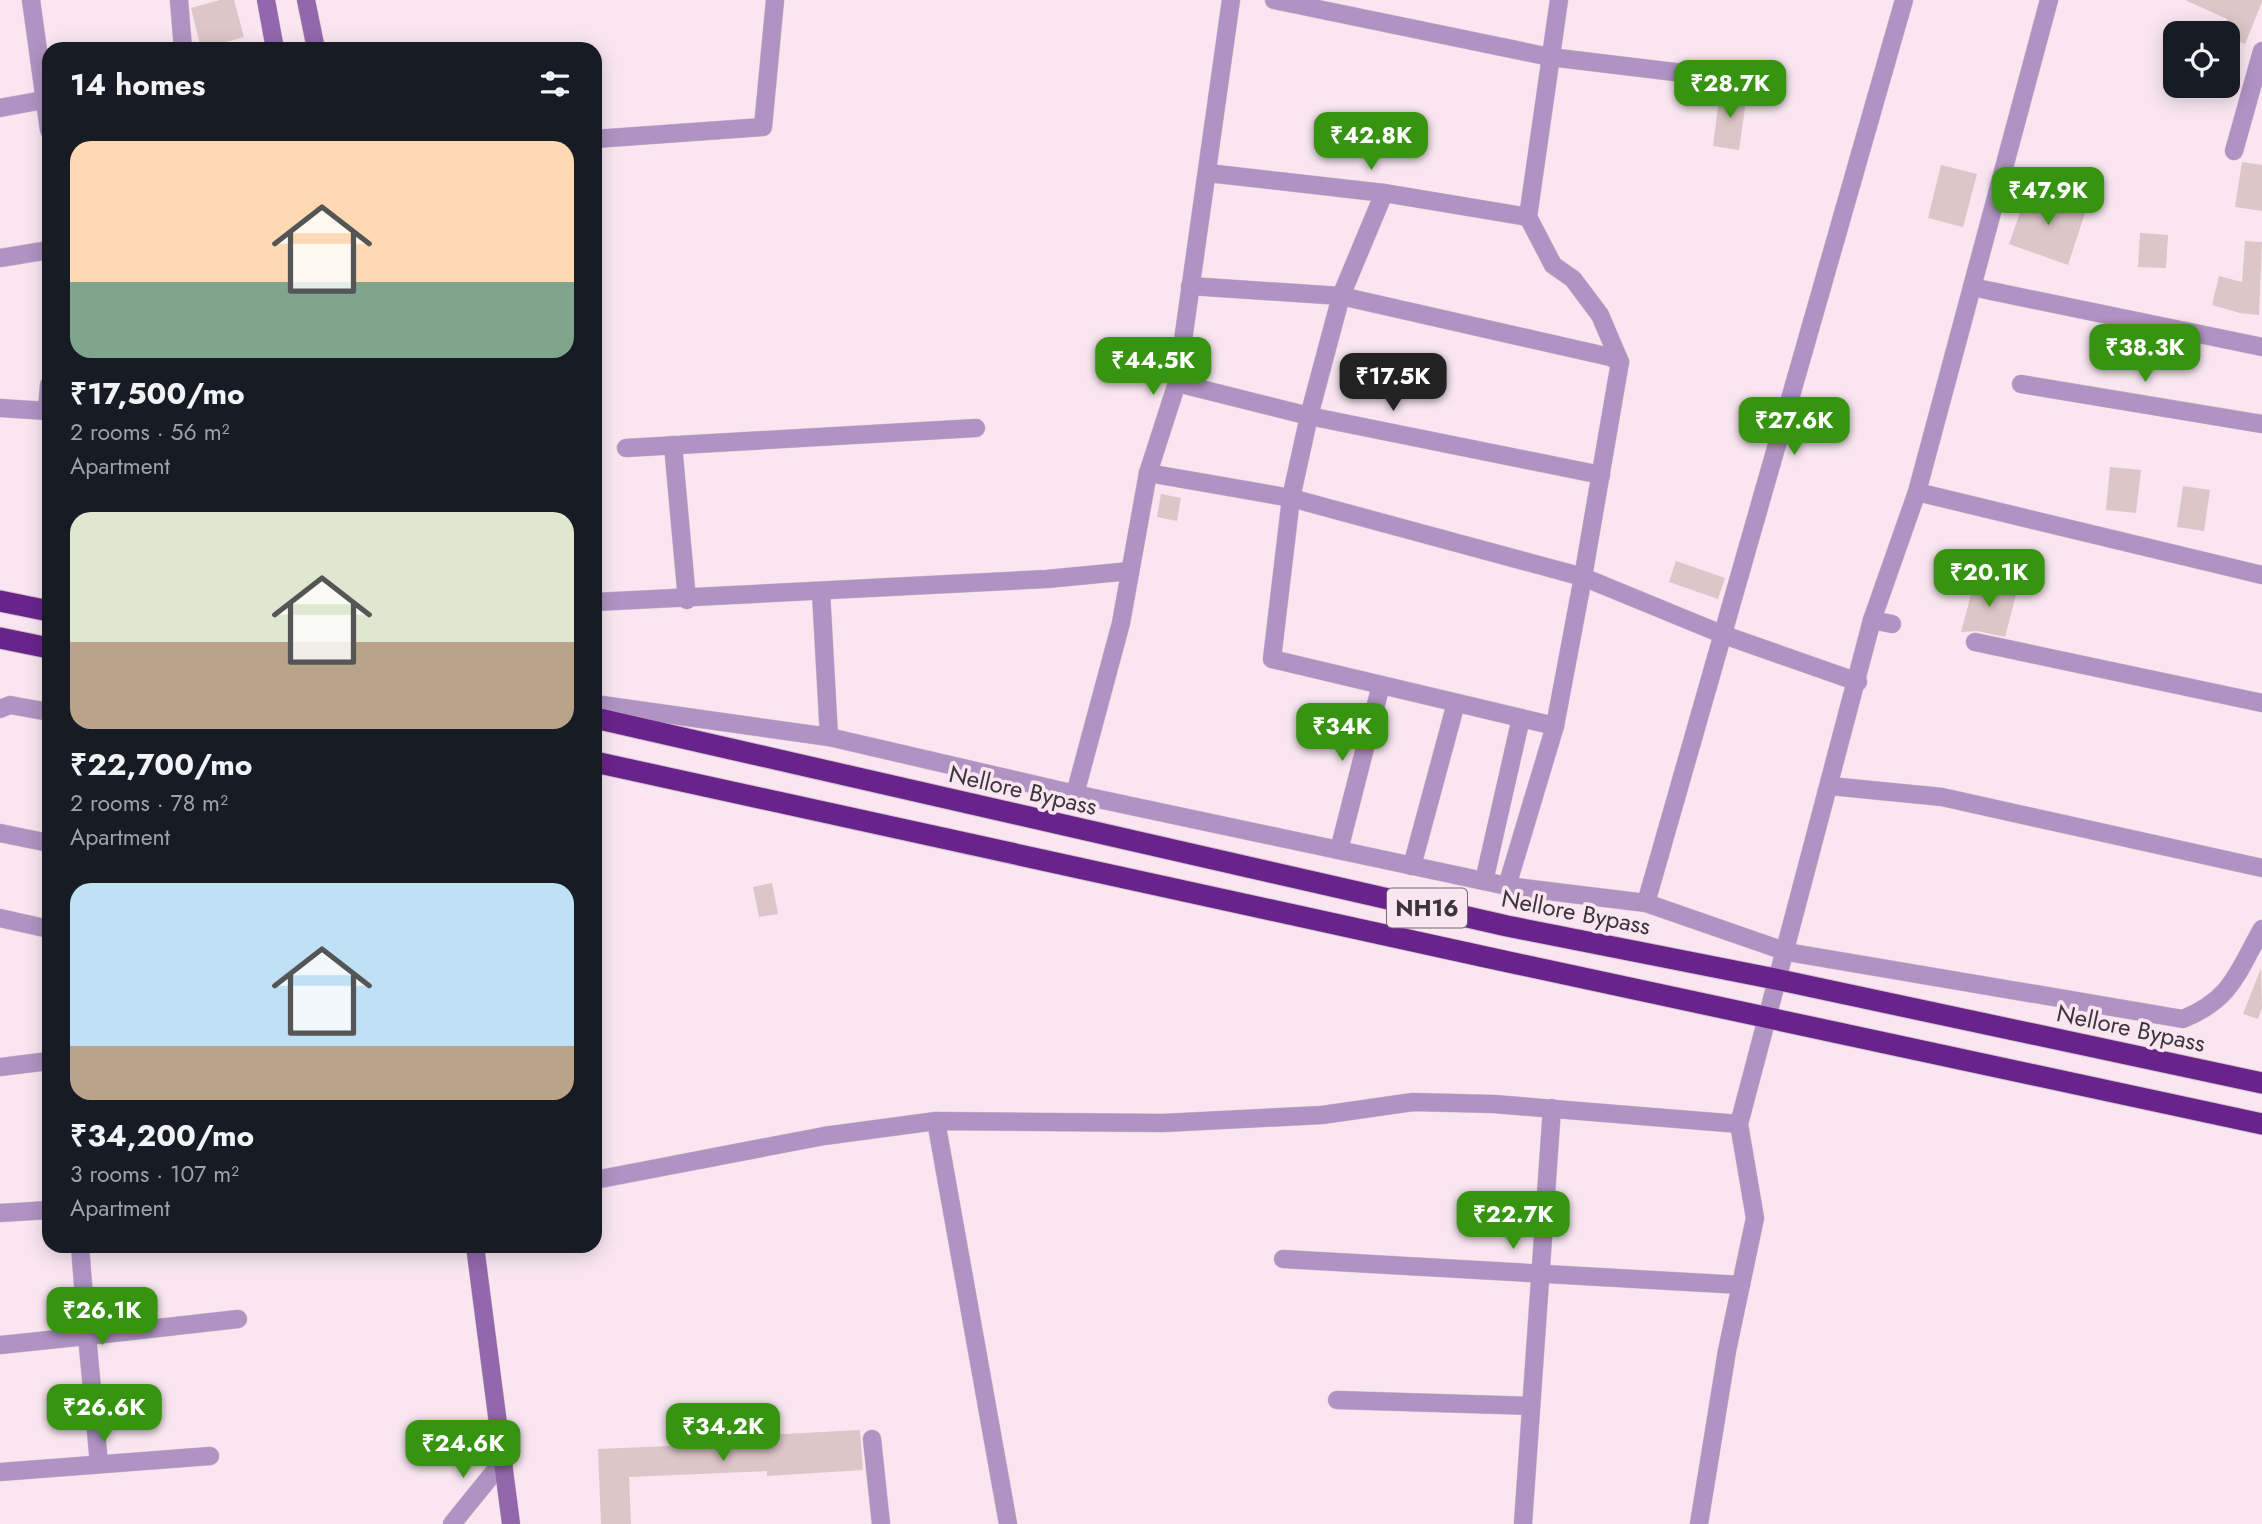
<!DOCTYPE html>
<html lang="en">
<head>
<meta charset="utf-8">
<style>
	:root { --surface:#171b24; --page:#20242c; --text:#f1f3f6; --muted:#9ea1a6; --accent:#369411 }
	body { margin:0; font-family:Jost,sans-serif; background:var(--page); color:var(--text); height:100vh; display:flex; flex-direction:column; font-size:26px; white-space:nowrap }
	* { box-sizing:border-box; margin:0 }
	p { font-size:23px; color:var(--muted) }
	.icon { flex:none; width:38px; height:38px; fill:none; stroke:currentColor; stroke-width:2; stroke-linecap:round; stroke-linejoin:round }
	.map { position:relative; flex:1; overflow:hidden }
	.sheet { position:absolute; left:42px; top:42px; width:560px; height:1211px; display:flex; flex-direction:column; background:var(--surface); border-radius:21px; box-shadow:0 4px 18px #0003 }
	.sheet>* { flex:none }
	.controls { position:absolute; left:2163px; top:21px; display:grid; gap:14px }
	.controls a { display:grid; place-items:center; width:77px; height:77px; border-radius:14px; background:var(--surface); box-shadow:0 4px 18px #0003; font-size:35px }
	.price { position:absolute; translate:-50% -60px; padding:0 16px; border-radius:14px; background:var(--accent); color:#fff; font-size:23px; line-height:46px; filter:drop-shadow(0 2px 4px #0008) }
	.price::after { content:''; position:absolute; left:50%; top:42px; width:21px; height:16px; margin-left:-10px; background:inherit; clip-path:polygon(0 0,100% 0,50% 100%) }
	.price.active { background:#222; color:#fff }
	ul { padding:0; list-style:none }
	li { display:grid; align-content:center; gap:14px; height:371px; padding:0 28px }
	li span { display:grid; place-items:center; height:217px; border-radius:21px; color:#555 }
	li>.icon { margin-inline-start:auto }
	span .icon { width:126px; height:126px; fill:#fffc; stroke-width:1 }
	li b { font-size:30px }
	h2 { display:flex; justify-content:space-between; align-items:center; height:84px; padding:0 28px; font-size:30px }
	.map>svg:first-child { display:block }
</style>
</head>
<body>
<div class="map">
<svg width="2262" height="1524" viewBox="0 0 2262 1524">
	<rect width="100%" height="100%" fill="#f9e6f1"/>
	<g fill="#ddc6c7">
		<polygon points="220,0 234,0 244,37 201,49 191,8"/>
		<polygon points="2185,0 2262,0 2262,2 2245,44 2228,37 2228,33 2222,33 2227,19"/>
		<polygon points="1720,90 1747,94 1739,150 1713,146"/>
		<polygon points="2242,162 2262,165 2262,211 2235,207"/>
		<polygon points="1941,165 1977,174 1963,227 1928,218"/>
		<polygon points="2028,190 2086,210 2068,265 2009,244"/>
		<polygon points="2140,233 2168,235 2166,268 2138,267"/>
		<polygon points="2245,241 2262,242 2259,315 2240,313 2212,305 2219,276 2242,282"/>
		<polygon points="2110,467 2141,470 2136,513 2106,510"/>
		<polygon points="2183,486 2210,490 2204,531 2177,527"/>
		<polygon points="1161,494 1181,498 1177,521 1157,517"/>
		<polygon points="1676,561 1725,578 1718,599 1669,582"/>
		<polygon points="1975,580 2017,591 2005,637 1977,631 1961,632"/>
		<polygon points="772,883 778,914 759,917 753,887"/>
		<polygon points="2261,968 2262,1008 2258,1019 2243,1014"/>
		<polygon points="860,1430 863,1470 767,1476 767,1471 629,1477 631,1524 601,1524 598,1449 765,1442 765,1435"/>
	</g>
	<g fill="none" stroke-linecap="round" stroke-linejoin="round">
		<g stroke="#d3c3cc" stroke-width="19">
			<g id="street">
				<polyline points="31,0 49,130"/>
				<polyline points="179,0 183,49"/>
				<polyline points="1274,0 1550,57 1749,81"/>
				<polyline points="1559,0 1528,217 1553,265 1573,279 1600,315 1620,362 1583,577 1724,635 1858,682"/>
				<polyline points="0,108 49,99"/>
				<polyline points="595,139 763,127 775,0"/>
				<polyline points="2234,151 2262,51"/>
				<polyline points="1208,173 1384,193 1528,217"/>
				<polyline points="1384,193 1341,296 1309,416 1291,498 1272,659 1555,726"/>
				<polyline points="0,258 49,250"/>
				<polyline points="1190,286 1341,296 1610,357 1620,362"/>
				<polyline points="1972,287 2262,347"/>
				<polyline points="1177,383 1309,416 1601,475"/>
				<polyline points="2021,384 2262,424"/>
				<polyline points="0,408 47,411 49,385"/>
				<polyline points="673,445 687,600"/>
				<polyline points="626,448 976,428"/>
				<polyline points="1148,473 1291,498 1583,577 1555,726 1507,886"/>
				<polyline points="1917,492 2262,575"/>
				<polyline points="821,592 829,737"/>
				<polyline points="595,602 1047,579 1130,571"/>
				<polyline points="1872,620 1892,624"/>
				<polyline points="1975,642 2262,703"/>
				<path d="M595,704l234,33 246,57 432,92 139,17 141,49 396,67c49,-20 54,-46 79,-90"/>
				<polyline points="0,709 10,705 49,712"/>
				<polyline points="1830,786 1942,797 2262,868"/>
				<polyline points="1075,794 1121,623 1148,473 1177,383 1231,0"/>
				<polyline points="0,833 49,843"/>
				<polyline points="1339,850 1381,685"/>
				<polyline points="1412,866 1456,703"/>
				<polyline points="1484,881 1521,718"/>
				<polyline points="1646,903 1904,0"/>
				<polyline points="0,918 49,929"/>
				<polyline points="0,1067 49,1061"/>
				<polyline points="936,1121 1008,1524"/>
				<polyline points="595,1180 824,1136 936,1121 1163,1123 1322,1115 1413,1102 1494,1104 1739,1124"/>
				<polyline points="0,1213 49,1210"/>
				<polyline points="1283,1259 1741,1285"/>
				<polyline points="0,1345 87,1336 80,1246"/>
				<polyline points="1337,1400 1531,1406"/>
				<polyline points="872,1439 881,1524"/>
				<polyline points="99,1464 87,1336 238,1319"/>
				<polyline points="0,1472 210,1456"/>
				<polyline points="452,1524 503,1461"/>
				<polyline points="1523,1524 1552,1108"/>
				<polyline points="1699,1524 1727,1351 1755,1218 1739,1124 1872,620 1917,492 2049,0"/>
			</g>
		</g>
		<g stroke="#d3c3cc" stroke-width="19">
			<g id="secondary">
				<polyline points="266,0 275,49"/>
				<polyline points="306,0 316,49"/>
				<polyline points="475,1246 511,1524"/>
			</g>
		</g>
		<g stroke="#d3c3cc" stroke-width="23">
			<g id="highway">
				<polyline points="0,601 49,611"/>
				<polyline points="0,638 49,648"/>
				<polyline points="595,718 1507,926 1780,980 2262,1083"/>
				<path d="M595,762c555,122 1111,244 1667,362"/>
			</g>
		</g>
		<use href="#street" stroke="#b093c3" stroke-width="18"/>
		<use href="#secondary" stroke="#9267ac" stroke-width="18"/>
		<use href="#highway" stroke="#69248c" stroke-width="21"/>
	</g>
	<g text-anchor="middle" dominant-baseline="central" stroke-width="7" stroke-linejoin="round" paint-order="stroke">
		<rect fill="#f9e6f1" stroke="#756a70" stroke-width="2" x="1387" y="888.5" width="80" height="39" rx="5"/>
		<g font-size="23" font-weight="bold" fill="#3c3539">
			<text x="1427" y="908">NH16</text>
		</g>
		<g font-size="24" fill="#3c3539" stroke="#f9e6f1">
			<text transform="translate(1023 790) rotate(13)">Nellore Bypass</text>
			<text transform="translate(1576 912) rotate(11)">Nellore Bypass</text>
			<text transform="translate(2131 1028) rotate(12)">Nellore Bypass</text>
		</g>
	</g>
</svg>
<div class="controls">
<a><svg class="icon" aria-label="locate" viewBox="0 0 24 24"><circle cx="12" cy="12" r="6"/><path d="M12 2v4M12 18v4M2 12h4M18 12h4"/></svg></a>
</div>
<b class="price" style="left:1730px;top:120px">₹28.7K</b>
<b class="price" style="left:1371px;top:172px">₹42.8K</b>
<b class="price" style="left:2048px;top:227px">₹47.9K</b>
<b class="price" style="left:2145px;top:384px">₹38.3K</b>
<b class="price" style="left:1153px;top:397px">₹44.5K</b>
<b class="price active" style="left:1393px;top:413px">₹17.5K</b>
<b class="price" style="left:1794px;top:457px">₹27.6K</b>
<b class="price" style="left:1989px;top:609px">₹20.1K</b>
<b class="price" style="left:1342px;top:763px">₹34K</b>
<b class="price" style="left:1513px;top:1251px">₹22.7K</b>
<b class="price" style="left:102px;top:1347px">₹26.1K</b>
<b class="price" style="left:104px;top:1444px">₹26.6K</b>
<b class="price" style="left:723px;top:1463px">₹34.2K</b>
<b class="price" style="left:463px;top:1480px">₹24.6K</b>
<section class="sheet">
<h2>14 homes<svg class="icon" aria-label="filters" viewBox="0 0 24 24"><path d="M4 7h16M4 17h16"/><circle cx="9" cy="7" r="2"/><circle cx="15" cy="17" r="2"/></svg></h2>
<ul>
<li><span style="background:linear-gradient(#ffd9b3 65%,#7fa58c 0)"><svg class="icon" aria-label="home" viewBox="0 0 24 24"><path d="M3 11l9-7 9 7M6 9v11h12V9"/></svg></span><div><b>₹17,500/mo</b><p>2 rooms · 56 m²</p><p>Apartment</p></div></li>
<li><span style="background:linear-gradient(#dfe7d0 60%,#b9a48a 0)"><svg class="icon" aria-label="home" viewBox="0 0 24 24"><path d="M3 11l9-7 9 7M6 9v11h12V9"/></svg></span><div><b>₹22,700/mo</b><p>2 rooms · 78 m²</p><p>Apartment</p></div></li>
<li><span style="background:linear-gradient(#bfe0f5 75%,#b9a48a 0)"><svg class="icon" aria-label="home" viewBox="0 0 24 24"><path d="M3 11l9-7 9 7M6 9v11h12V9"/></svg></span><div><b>₹34,200/mo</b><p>3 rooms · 107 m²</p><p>Apartment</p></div></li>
</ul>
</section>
</div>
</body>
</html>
